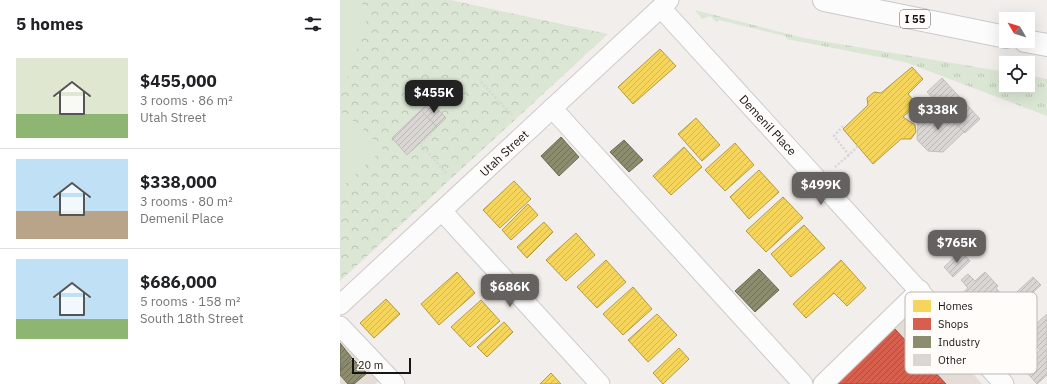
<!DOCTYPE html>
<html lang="en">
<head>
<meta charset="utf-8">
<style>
	:root { --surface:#fff; --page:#f6f6f6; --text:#202124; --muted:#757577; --line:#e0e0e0; --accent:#64615f }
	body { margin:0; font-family:"IBM Plex Sans",sans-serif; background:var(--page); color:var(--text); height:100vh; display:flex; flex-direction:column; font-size:15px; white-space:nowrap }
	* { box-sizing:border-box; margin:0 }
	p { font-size:13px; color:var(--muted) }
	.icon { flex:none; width:22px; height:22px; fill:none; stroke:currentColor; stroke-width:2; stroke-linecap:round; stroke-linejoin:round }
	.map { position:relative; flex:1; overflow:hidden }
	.side { display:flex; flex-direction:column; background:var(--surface); width:340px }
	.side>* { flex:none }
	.needle { width:26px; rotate:308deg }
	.fabs { position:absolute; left:659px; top:12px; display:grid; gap:8px }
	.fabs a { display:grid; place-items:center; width:36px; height:36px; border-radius:0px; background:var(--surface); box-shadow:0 4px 16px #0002; font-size:20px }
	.scale { position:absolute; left:12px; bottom:10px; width:59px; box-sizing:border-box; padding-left:4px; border:2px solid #171513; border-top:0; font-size:11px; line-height:14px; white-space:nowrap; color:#171513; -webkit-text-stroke:3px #fffcfa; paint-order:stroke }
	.price { position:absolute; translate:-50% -34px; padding:0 9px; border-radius:8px; background:var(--accent); color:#fff; font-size:13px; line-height:26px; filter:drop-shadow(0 1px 2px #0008) }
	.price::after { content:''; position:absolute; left:50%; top:24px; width:12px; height:9px; margin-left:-6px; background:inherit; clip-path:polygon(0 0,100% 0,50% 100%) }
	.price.on { background:#222; color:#fff }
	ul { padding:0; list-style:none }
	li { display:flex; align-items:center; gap:12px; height:100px; padding:0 16px }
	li+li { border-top:1px solid var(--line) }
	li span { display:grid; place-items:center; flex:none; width:112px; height:80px; border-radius:0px; color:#555 }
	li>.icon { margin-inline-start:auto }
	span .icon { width:48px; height:48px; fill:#fffc; stroke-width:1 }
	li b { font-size:17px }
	h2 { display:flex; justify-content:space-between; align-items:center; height:48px; padding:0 16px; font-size:17px }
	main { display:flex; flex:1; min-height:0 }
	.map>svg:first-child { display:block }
</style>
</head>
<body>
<main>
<section class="side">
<h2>5 homes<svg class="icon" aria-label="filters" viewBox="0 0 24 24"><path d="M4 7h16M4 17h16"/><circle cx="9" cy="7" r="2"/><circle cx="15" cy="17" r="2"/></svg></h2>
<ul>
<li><span style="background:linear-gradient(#dfe7d0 70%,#8fb573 0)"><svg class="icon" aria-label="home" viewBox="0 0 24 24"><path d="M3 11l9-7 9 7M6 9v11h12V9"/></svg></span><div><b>$455,000</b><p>3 rooms · 86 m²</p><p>Utah Street</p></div></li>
<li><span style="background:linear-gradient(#bfe0f5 65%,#b9a48a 0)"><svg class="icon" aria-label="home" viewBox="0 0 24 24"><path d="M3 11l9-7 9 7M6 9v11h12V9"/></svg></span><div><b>$338,000</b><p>3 rooms · 80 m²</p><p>Demenil Place</p></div></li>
<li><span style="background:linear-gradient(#bfe0f5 75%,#8fb573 0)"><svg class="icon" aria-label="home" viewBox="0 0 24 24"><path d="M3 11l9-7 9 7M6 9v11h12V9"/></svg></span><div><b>$686,000</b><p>5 rooms · 158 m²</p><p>South 18th Street</p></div></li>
</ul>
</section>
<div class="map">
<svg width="707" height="384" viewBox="0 0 707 384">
	<defs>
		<pattern id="grass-tufts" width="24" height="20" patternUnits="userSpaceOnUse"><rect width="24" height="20" fill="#dbe6d4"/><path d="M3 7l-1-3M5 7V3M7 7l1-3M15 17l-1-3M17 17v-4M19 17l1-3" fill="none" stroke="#bbc4b5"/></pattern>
		<pattern id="park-crowns" width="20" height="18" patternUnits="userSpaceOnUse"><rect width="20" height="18" fill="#dbe6d4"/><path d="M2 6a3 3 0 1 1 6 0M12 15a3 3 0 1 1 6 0" fill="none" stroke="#bbc4b5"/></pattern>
		<pattern id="homes-hatch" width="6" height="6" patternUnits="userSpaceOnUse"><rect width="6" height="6" fill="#f6d55c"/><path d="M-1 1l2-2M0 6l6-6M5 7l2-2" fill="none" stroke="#d2b64f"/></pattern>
		<pattern id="shops-hatch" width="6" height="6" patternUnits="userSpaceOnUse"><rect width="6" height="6" fill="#d6604d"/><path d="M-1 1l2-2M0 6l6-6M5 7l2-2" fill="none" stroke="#ad4e3f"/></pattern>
		<pattern id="industry-hatch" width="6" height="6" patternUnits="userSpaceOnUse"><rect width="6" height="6" fill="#8c8c6e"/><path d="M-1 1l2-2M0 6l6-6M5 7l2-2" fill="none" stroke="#717159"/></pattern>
		<pattern id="building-hatch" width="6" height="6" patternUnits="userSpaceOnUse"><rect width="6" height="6" fill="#d9d6d4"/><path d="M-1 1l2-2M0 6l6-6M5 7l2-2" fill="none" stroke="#bab7b5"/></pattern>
	</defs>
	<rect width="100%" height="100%" fill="#f2eeec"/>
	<g fill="#e6dcd7">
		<polygon points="574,308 642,384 492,384"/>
		<polygon points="0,336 41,379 35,384 0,384"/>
	</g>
	<polygon fill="url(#grass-tufts)" points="355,10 464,38 666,72 666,85 688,85 688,75 707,79 707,116 565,62 447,39 445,36 379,20 377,22 370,16 362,19"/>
	<polygon fill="url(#park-crowns)" points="0,0 110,0 268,34 0,281"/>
	<g fill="#dbe6d4">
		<polygon points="0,0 9,0 31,7 0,99"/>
		<polygon points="0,111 19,125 43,149 0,189"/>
	</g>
	<g fill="url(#homes-hatch)" stroke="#b39b46">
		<polygon points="320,49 336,66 293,104 278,87"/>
		<polygon points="572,67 583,79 568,94 577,104 563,117 575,125 576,132 571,139 561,139 533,164 503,129 528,105 527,98 534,92 541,93"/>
		<polygon points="356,118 380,145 362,161 338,134"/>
		<polygon points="395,143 414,165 385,191 365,170"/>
		<polygon points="344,147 362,167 331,195 313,176"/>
		<polygon points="419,170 439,192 409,219 390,197"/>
		<polygon points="174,181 191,199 160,228 143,210"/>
		<polygon points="443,197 463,218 426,252 406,231"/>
		<polygon points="188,204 198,215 171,240 162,230"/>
		<polygon points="204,222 213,232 187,258 177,247"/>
		<polygon points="464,225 485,248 451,277 431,254"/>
		<polygon points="236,233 255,255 226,281 206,260"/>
		<polygon points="266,260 286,282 257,308 237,287"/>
		<polygon points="501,260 526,288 507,306 494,293 466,318 453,304"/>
		<polygon points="117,272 135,293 99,325 81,304"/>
		<polygon points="293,287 312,309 283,335 263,314"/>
		<polygon points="46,299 60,314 34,338 20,323"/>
		<polygon points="141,300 160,321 130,347 111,327"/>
		<polygon points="317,314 337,335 308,362 288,340"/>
		<polygon points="164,322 173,332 147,357 137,347"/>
		<polygon points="339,348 349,359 323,384 313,373"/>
		<polygon points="211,373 221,384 200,384"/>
	</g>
	<polygon fill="url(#shops-hatch)" stroke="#9d4a3c" points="554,328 606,384 493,384"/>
	<g fill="url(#industry-hatch)" stroke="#696853">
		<polygon points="221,137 239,157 219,176 201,156"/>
		<polygon points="284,140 303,160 289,172 270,152"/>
		<polygon points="419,269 439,290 415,312 395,291"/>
		<polygon points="0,343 12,358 0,369"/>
		<polygon points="13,359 27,373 14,384 8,384 0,375 0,370"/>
	</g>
	<g fill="url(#building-hatch)" stroke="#c3c0bf">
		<polygon points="602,78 640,119 625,133 587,92"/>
		<polygon points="91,102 106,118 97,127 81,110"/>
		<polygon points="598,104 624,132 603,152 588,151 577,140 578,123"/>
		<polygon points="81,110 97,127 67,155 52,138"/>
		<polygon points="621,251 630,261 613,277 604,267"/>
		<polygon points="645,272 658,286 656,288 667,301 693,277 701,285 677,307 680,311 653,335 641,321 645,318 641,315 644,312 637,305 631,311 618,297 628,288 621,280 628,274 635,281"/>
		<polygon points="707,314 707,375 697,384 682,367 700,350 685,334"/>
	</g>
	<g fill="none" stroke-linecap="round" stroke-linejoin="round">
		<g stroke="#ccc9c8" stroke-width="21">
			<g id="minor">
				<polyline points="321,8 664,384"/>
				<polyline points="212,108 463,384"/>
				<polyline points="102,211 260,384"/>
				<polyline points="0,305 329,0"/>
				<polyline points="0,326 55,384"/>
				<polyline points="483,384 580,290"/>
			</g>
		</g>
		<g stroke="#ccc9c8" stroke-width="24">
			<g id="highway">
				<polyline points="484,0 666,37"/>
				<polyline points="685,41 707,45"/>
			</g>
		</g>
		<g stroke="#d8d7d6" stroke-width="2.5" stroke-dasharray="2 2" stroke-linecap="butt">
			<polyline points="141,82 172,115"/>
			<polyline points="503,126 494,136 509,155 518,146"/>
			<polyline points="91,134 80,144 107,174"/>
			<polyline points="495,167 509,155"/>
		</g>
		<use href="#minor" stroke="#fdfcfc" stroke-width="19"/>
		<use href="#highway" stroke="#fdfcfc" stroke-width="22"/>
	</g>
	<g text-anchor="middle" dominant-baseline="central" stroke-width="4" stroke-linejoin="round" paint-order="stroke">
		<rect fill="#fffcfa" stroke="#5d5a58" stroke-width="1" x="560" y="10" width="30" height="18" rx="3"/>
		<g font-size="11" font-weight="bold" fill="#171513">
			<text x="575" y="19">I 55</text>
		</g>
		<g font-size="12" fill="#171513" stroke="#fffcfa">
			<text transform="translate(428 125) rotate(47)">Demenil Place</text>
			<text transform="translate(164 153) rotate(-43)">Utah Street</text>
		</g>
	</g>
	<rect x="565" y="292" width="132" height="82" rx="6" fill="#fffcfa" stroke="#b9b7b5" stroke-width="1"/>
	<rect x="573" y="300" width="18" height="12" fill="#f6d55c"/>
	<rect x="573" y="318" width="18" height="12" fill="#d6604d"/>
	<rect x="573" y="336" width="18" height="12" fill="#8c8c6e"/>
	<rect x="573" y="354" width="18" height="12" fill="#d9d6d4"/>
	<g font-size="11" fill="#171513">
		<text x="598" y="310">Homes</text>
		<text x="598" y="328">Shops</text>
		<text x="598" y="346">Industry</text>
		<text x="598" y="364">Other</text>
	</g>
</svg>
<div class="fabs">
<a><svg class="needle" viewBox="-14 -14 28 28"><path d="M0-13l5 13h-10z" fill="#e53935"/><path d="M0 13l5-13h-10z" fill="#757577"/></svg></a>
<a><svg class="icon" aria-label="locate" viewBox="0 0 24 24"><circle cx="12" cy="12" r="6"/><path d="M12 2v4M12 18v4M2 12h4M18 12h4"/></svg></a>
</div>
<div class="scale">20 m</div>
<b class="price on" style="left:94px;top:114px">$455K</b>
<b class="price" style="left:598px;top:131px">$338K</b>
<b class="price" style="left:481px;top:206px">$499K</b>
<b class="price" style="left:617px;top:264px">$765K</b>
<b class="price" style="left:170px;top:308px">$686K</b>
</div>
</main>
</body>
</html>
